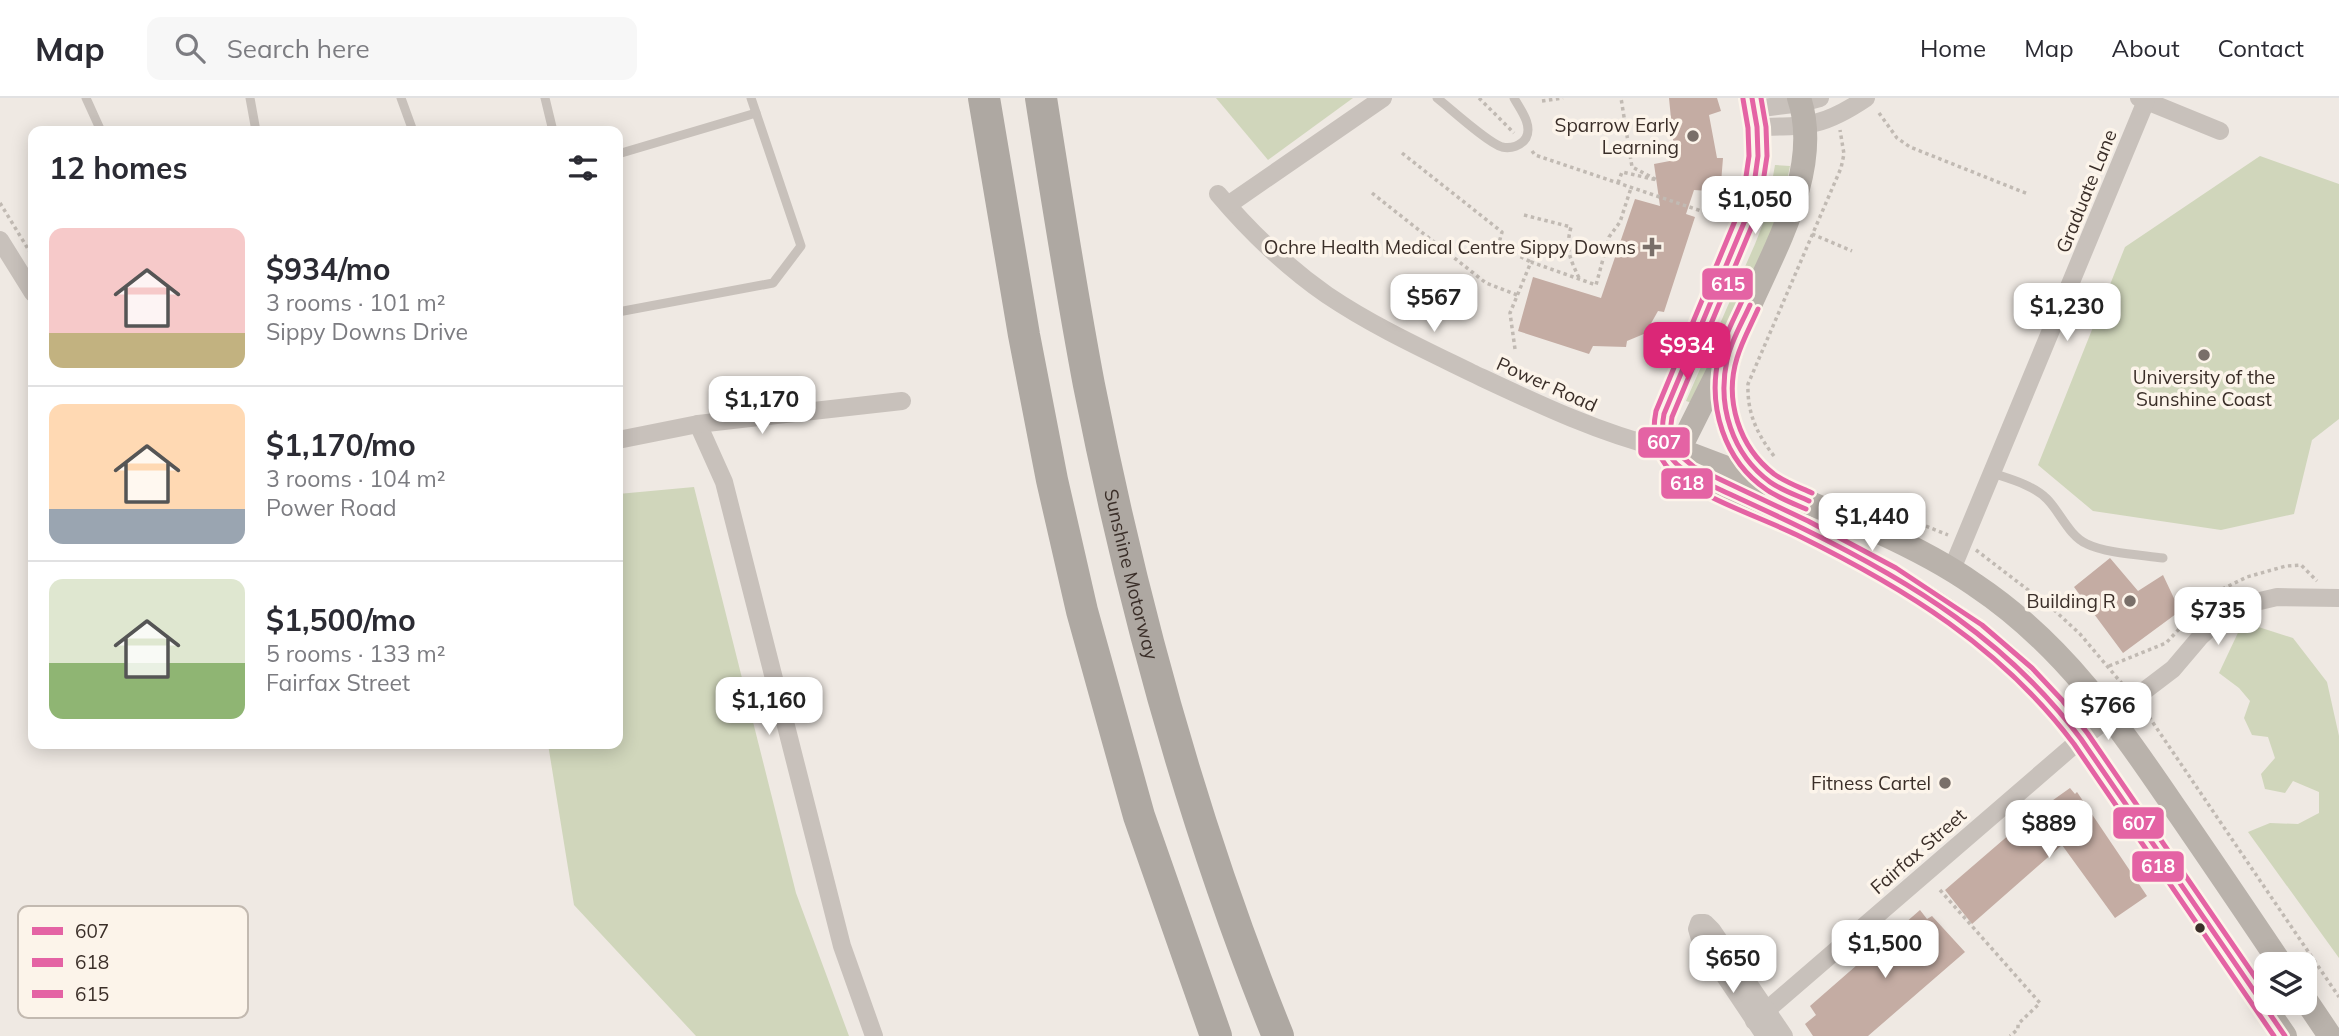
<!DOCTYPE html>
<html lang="en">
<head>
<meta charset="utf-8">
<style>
	:root { --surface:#fff; --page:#f7f7f7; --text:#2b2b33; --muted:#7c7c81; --line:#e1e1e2; --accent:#db2777 }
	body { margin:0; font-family:Mulish,sans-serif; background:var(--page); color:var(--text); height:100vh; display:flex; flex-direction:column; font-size:26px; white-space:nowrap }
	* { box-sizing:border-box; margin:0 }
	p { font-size:23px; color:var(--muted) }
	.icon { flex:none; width:38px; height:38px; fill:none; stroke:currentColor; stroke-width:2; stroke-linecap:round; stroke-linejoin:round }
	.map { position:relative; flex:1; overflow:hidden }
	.drawer { position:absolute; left:28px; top:28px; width:595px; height:623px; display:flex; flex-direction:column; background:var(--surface); border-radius:14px; box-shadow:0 4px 18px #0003 }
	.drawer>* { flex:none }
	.controls { position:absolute; left:2254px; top:854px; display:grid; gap:14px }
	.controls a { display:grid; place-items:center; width:63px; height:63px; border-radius:14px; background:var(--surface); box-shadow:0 4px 18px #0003; font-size:35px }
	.price { position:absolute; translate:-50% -60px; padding:0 16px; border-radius:14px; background:#fff; color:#222; font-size:23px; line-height:46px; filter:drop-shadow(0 2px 4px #0008) }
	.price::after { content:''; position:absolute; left:50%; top:42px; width:21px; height:16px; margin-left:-10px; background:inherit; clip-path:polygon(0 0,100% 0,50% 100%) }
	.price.current { background:var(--accent); color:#fff }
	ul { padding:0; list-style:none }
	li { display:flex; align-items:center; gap:21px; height:175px; padding:0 21px }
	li+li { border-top:2px solid var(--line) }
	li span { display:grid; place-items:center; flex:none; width:196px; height:140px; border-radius:14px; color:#555 }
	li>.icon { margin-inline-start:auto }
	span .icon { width:84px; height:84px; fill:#fffc; stroke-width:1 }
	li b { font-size:30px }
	h2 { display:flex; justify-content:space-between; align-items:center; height:84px; padding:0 21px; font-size:30px }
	header { display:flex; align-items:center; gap:42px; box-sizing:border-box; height:98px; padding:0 35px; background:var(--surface); border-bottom:2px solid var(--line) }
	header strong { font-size:33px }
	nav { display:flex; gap:38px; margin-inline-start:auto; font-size:24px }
	.search { width:490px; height:63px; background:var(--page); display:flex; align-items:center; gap:18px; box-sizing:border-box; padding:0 24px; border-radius:14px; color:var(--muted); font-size:26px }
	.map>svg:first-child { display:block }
</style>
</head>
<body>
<header>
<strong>Map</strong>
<div class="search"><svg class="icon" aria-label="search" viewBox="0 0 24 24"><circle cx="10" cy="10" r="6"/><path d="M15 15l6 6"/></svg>Search here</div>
<nav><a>Home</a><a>Map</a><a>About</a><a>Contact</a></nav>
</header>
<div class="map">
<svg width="2339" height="938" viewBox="0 0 2339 938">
	<rect width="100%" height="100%" fill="#efe9e3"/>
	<g fill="#d0d6bb">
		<polygon points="1216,0 1353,0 1268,62"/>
		<polygon points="2260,58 2339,86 2339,321 2312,342 2294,416 2221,432 2093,413 2038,367 2125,149"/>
		<polygon points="1775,67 1790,68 1785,93 1772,134 1695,306 1686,303 1755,146 1766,118"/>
		<polygon points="694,389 796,795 849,938 696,938 574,807 548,646 618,646 618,396"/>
		<polygon points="2243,524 2293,540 2327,584 2339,638 2339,860 2248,734 2270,725 2298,726 2319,715 2319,694 2293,683 2285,695 2265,691 2261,676 2275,660 2268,639 2252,637 2244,620 2250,603 2239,590 2219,575"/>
	</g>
	<g fill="#c4aca3">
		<polygon points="1669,0 1717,0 1721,13 1709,17 1717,60 1723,60 1721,85 1709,85 1709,93 1694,92 1686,116 1695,119 1664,214 1658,213 1649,229 1651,233 1627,243 1626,249 1593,248 1589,256 1518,233 1533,179 1601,200 1635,101 1660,108 1654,66 1675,62"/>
		<polygon points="2110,460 2138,493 2163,477 2180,513 2123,555 2074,489"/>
		<polygon points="2070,690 2075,696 2077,694 2147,798 2115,820 2062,747 1972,826 1945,792 2032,717"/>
		<polygon points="1920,812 1927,821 1932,818 1965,854 1868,938 1813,938 1805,926 1816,917 1810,908"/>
	</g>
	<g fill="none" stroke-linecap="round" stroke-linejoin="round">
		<g stroke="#c1bab3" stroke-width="3.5" stroke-dasharray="3.5 3.5" stroke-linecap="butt">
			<polyline points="1479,0 1514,35"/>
			<polyline points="1542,3 1563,0"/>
			<polyline points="1879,15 1897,40 1910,49 2028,96"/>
			<polyline points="1532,53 1535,57 1725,121"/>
			<polyline points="1402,55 1502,134 1499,145 1520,153 1519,158 1531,164"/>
			<polyline points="1618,85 1622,74 1657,82 1632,69 1621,0"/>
			<polyline points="1372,95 1486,185 1517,197"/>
			<polyline points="0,105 33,159"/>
			<path d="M1524,117l47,12c-6,23 -1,31 8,51"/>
			<polyline points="1812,136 1852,153"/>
			<polyline points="1515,251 1510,215 1531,164 1596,187 1609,139 1620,124 1631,90"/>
			<path d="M1774,358c-17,-22 -27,-43 -26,-72l93,-216 3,-14 -4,-24"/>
			<polyline points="1861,402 1948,437"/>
			<polyline points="1976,452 2053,511 2080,536 2124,588"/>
			<polyline points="2109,568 2166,545 2212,496 2247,479 2286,468 2301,467 2317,483"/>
			<polyline points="2145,613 2339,899"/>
			<polyline points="1940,792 2040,905 2018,926 2018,931 2010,938"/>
		</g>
		<g stroke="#c8c1bb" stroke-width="9">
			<polyline points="86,0 101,33"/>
			<polyline points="250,0 256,33"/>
			<polyline points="401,0 413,33"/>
			<polyline points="545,0 553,33"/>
			<path d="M1437,0c14,11 51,45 65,49 9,2 19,-1 24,-9 7,-13 -6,-29 -12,-40"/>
			<polyline points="618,56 756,15"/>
			<polyline points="618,214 773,185 801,148 751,0"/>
			<path d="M1992,375c18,6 41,12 55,26 13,13 22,37 40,45 18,9 55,11 76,14"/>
		</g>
		<g stroke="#c8c1bb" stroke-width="18">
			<polyline points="2139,0 2220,33"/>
			<polyline points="1755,11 1801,5 1820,0"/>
			<path d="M1757,29c51,-1 66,0 109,-29"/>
			<path d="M1218,96c32,38 69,73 109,101 46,31 96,54 145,78 64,30 124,59 192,76"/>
			<polyline points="1228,107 1383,0"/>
			<polyline points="0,142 33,195"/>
			<polyline points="698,326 724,384 842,848 874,938"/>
			<polyline points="618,342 698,326 902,303"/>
			<polyline points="1952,471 2146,3"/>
			<polyline points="1754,923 2081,641 2173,571 2201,538 2222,519 2243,507 2277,499 2339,500"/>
			<polyline points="1765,938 1700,841 1697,831 1699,825 1705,825 1712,832 1784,938"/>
		</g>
		<g stroke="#b9b2ab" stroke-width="24">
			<path d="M1752,0l5,29 1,29 -7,50 -87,208c-7,26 2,45 25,60 37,20 77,36 115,55 75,37 163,86 222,145 21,20 38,42 55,65l204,297"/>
			<path d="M1799,0c24,71 -26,153 -53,216 -17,38 -31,75 -16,116 21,61 93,76 145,100 35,16 69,33 100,55 87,58 142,138 200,223 36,52 71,104 106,156"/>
			<polyline points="1664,351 1676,349 1685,340 1722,266"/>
			<polyline points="1664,351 1687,355 1766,385"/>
			<polyline points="2305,901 2330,938"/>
		</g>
		<g stroke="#aea8a2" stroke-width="32">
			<polyline points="984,0 1024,237 1052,382 1082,513 1139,718 1216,938"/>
			<path id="s1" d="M1041,0c15,96 30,192 48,287 44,222 104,442 189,651"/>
		</g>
		<g stroke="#fcf4ea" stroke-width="10">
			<g id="bus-1">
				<path d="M1752,0l5,29 1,29 -7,50 -87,208c-4,21 -1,39 16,53 12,10 27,17 41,23 28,13 55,25 83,39 108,53 204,112 277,210l204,297"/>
				<path d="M1750,207c-8,18 -19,36 -23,55 -10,46 5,94 43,122 11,8 26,13 39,19"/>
			</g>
		</g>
		<g stroke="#fcf4ea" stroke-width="10">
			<g id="bus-2">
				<path d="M1743,1l5,29 1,28 -7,48 -86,207c-5,25 -1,46 18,63 28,24 88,44 123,61 108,53 204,112 277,209l200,292"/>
				<path d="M1742,203c-8,18 -18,36 -23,55 -12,50 5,105 48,134 12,8 25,13 39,19"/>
			</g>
		</g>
		<g stroke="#fcf4ea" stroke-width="10">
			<g id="bus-3">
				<polyline points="1761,0 1766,29 1767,58 1759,111 1672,319 1670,334 1673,347 1681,358 1694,369 1808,423 1896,470 1982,527 2032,570 2062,602 2088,636 2266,895"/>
				<path d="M1758,211c-7,16 -16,32 -21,49 -13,42 2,89 37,116 11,8 25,13 38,19"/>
			</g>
		</g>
		<use href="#bus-1" stroke="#e463a4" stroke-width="5"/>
		<use href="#bus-2" stroke="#e463a4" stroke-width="5"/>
		<use href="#bus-3" stroke="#e463a4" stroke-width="5"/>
	</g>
	<g fill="#796f69" stroke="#fcf4ea" stroke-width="2.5">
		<circle cx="1693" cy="38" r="7"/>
		<path d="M1648.5 138.5h7v7h7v7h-7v7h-7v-7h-7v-7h7z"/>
		<circle cx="2204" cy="257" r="7"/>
		<circle cx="2130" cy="503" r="7"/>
		<circle cx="1945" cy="685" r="7"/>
	</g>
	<circle fill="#3a2e28" stroke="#fcf4ea" stroke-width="2.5" cx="2200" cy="830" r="6"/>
	<g text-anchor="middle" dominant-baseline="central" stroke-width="7" stroke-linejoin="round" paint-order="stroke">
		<g font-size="19" fill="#3a2e28" stroke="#fcf4ea" text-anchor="end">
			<text x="1679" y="27">Sparrow Early<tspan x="1679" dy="22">Learning</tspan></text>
			<text x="1636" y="149">Ochre Health Medical Centre Sippy Downs</text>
			<text x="2204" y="279" text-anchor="middle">University of the<tspan x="2204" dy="22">Sunshine Coast</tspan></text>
			<text x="2116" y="503">Building R</text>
			<text x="1931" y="685">Fitness Cartel</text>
		</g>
		<g font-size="19" fill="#3a2e28" stroke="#fcf4ea">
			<text transform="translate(2086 93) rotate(-68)">Graduate Lane</text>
			<text transform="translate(1547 286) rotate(24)">Power Road</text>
			<text stroke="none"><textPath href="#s1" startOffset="485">Sunshine Motorway</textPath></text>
			<text transform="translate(1918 753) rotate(-41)">Fairfax Street</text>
		</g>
	</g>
	<rect x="18" y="808" width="230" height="112" rx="10" fill="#fcf4ea" stroke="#c2b9b0" stroke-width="2"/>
	<rect x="32" y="829" width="31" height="8" fill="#e463a4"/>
	<rect x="32" y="860" width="31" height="9" fill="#e463a4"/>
	<rect x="32" y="892" width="31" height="8" fill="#e463a4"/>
	<g font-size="19" fill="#3a2e28">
		<text x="75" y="840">607</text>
		<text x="75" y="871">618</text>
		<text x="75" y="903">615</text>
	</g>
	<g stroke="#fcf4ea" stroke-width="2.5">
		<rect x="1701" y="169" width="53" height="34" rx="7" fill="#e463a4"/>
		<rect x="1637" y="328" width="54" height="33" rx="7" fill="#e463a4"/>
		<rect x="1660" y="369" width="54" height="33" rx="7" fill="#e463a4"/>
		<rect x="2112" y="708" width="53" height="34" rx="7" fill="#e463a4"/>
		<rect x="2131" y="752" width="54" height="33" rx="7" fill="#e463a4"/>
	</g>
	<g font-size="19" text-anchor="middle" font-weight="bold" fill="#fff">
		<text x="1728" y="193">615</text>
		<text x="1664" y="351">607</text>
		<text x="1687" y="392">618</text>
		<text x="2139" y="732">607</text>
		<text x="2158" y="775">618</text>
	</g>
</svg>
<div class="controls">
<a><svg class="icon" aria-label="layers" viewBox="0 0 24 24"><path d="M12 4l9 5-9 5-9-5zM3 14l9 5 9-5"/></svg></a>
</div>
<b class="price" style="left:1755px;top:138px">$1,050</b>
<b class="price" style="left:1434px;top:236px">$567</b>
<b class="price" style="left:2067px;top:245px">$1,230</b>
<b class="price current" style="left:1687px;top:284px">$934</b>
<b class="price" style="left:762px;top:338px">$1,170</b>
<b class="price" style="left:1872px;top:455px">$1,440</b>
<b class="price" style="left:2218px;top:549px">$735</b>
<b class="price" style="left:769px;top:639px">$1,160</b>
<b class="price" style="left:2108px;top:644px">$766</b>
<b class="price" style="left:2049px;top:762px">$889</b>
<b class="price" style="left:1885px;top:882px">$1,500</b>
<b class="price" style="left:1733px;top:897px">$650</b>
<section class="drawer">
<h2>12 homes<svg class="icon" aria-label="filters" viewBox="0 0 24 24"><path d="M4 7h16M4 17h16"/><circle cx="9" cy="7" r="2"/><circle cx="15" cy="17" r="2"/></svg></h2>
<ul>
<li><span style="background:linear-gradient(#f6c9c9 75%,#c2b280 0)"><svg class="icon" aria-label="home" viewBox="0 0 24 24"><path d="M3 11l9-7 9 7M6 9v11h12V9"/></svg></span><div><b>$934/mo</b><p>3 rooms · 101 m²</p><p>Sippy Downs Drive</p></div></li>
<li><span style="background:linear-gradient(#ffd9b3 75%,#9aa5b1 0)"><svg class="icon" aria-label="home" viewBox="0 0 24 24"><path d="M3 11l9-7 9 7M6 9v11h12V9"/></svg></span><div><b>$1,170/mo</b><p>3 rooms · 104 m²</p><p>Power Road</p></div></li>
<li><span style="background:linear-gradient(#dfe7d0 60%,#8fb573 0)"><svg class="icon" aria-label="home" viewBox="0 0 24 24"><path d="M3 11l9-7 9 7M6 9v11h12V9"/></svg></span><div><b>$1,500/mo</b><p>5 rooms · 133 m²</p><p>Fairfax Street</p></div></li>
</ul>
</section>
</div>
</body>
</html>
